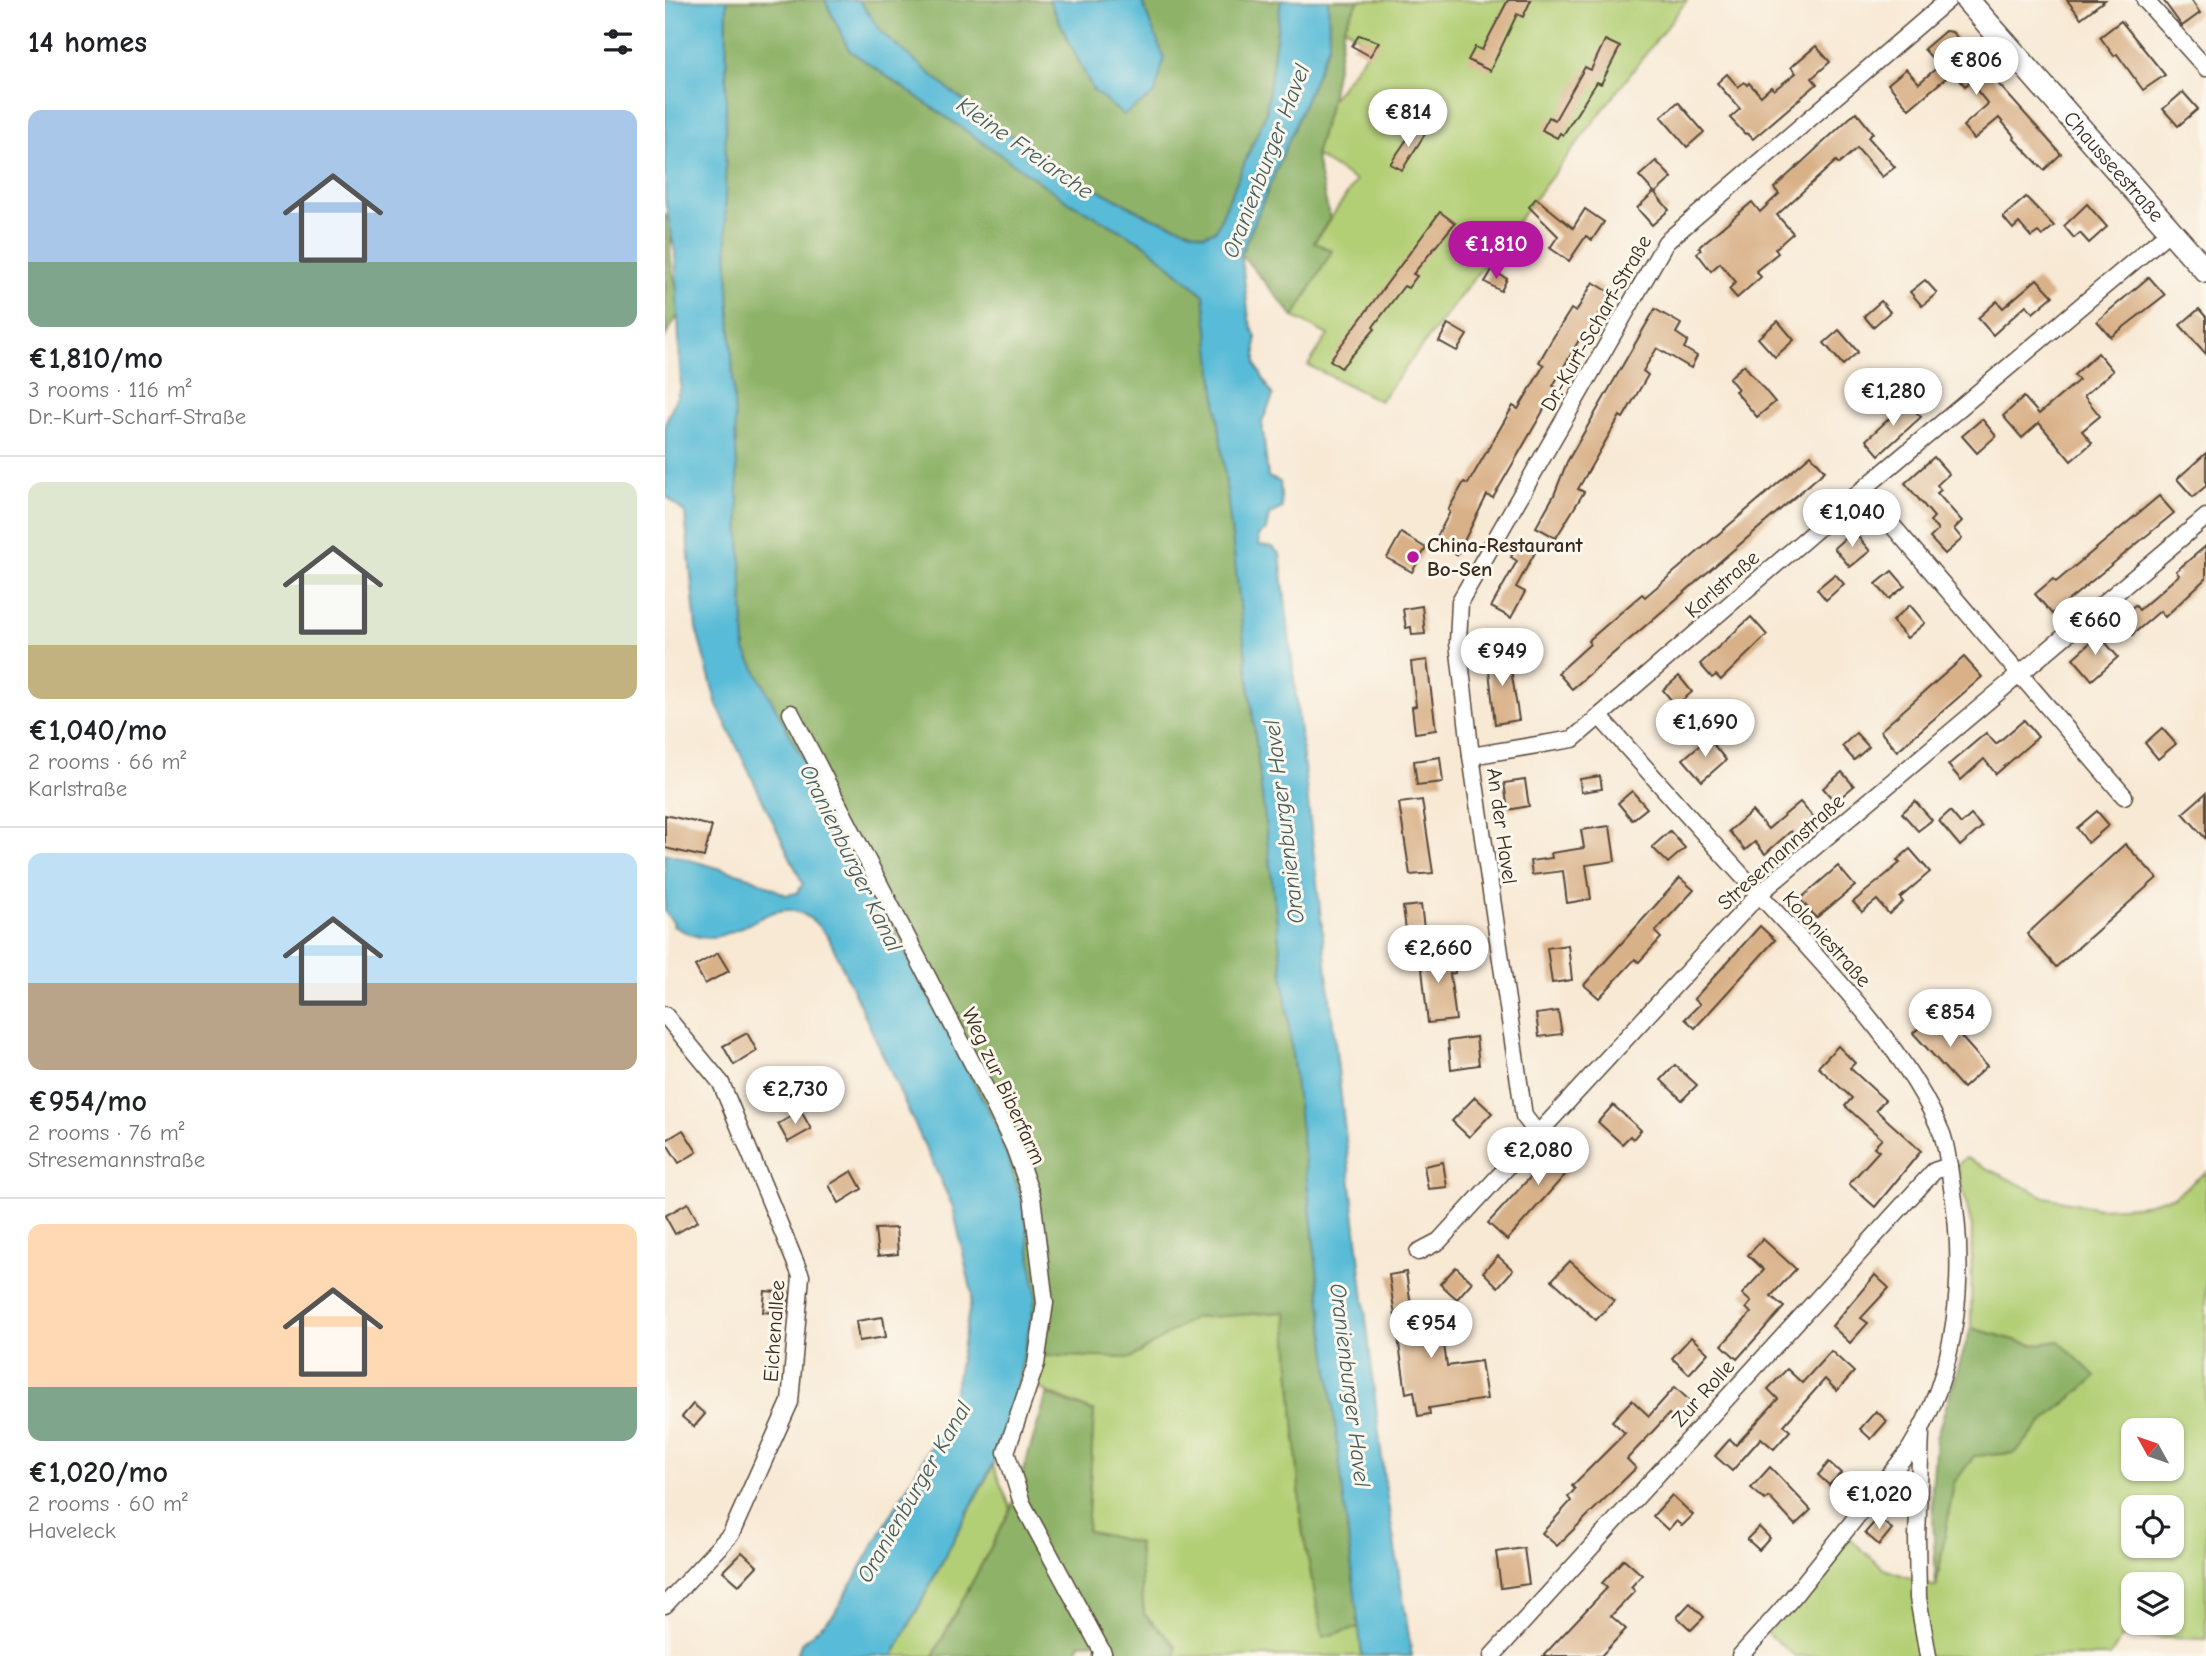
<!DOCTYPE html>
<html lang="en">
<head>
<meta charset="utf-8">
<style>
	:root { --surface:#fff; --page:#f6f6f6; --text:#202124; --muted:#757577; --line:#e0e0e0; --accent:#b5179e }
	body { margin:0; font-family:"Comic Neue",sans-serif; background:var(--page); color:var(--text); height:100vh; display:flex; flex-direction:column; font-size:26px; white-space:nowrap }
	* { box-sizing:border-box; margin:0 }
	p { font-size:23px; color:var(--muted) }
	.icon { flex:none; width:38px; height:38px; fill:none; stroke:currentColor; stroke-width:2; stroke-linecap:round; stroke-linejoin:round }
	.map { position:relative; flex:1; overflow:hidden }
	.panel { display:flex; flex-direction:column; background:var(--surface); width:665px }
	.panel>* { flex:none }
	.needle { width:46px; rotate:310deg }
	.tools { position:absolute; left:1456px; top:1418px; display:grid; gap:14px }
	.tools a { display:grid; place-items:center; width:63px; height:63px; border-radius:14px; background:var(--surface); box-shadow:0 2px 5px #0004; font-size:35px }
	.price { position:absolute; translate:-50% -60px; padding:0 16px; border-radius:24px; background:#fff; color:#222; font-size:23px; line-height:46px; filter:drop-shadow(0 2px 4px #0008) }
	.price::after { content:''; position:absolute; left:50%; top:42px; width:21px; height:16px; margin-left:-10px; background:inherit; clip-path:polygon(0 0,100% 0,50% 100%) }
	.price.active { background:var(--accent); color:#fff }
	ul { padding:0; list-style:none }
	li { display:grid; align-content:center; gap:14px; height:371px; padding:0 28px }
	li+li { border-top:2px solid var(--line) }
	li span { display:grid; place-items:center; height:217px; border-radius:14px; color:#555 }
	li>.icon { margin-inline-start:auto }
	span .icon { width:126px; height:126px; fill:#fffc; stroke-width:1 }
	li b { font-size:30px }
	h2 { display:flex; justify-content:space-between; align-items:center; height:84px; padding:0 28px; font-size:30px }
	main { display:flex; flex:1; min-height:0 }
	.map>svg:first-child { display:block }
</style>
</head>
<body>
<main>
<section class="panel">
<h2>14 homes<svg class="icon" aria-label="filters" viewBox="0 0 24 24"><path d="M4 7h16M4 17h16"/><circle cx="9" cy="7" r="2"/><circle cx="15" cy="17" r="2"/></svg></h2>
<ul>
<li><span style="background:linear-gradient(#a9c7e8 70%,#7fa58c 0)"><svg class="icon" aria-label="home" viewBox="0 0 24 24"><path d="M3 11l9-7 9 7M6 9v11h12V9"/></svg></span><div><b>€1,810/mo</b><p>3 rooms · 116 m²</p><p>Dr.-Kurt-Scharf-Straße</p></div></li>
<li><span style="background:linear-gradient(#dfe7d0 75%,#c2b280 0)"><svg class="icon" aria-label="home" viewBox="0 0 24 24"><path d="M3 11l9-7 9 7M6 9v11h12V9"/></svg></span><div><b>€1,040/mo</b><p>2 rooms · 66 m²</p><p>Karlstraße</p></div></li>
<li><span style="background:linear-gradient(#bfe0f5 60%,#b9a48a 0)"><svg class="icon" aria-label="home" viewBox="0 0 24 24"><path d="M3 11l9-7 9 7M6 9v11h12V9"/></svg></span><div><b>€954/mo</b><p>2 rooms · 76 m²</p><p>Stresemannstraße</p></div></li>
<li><span style="background:linear-gradient(#ffd9b3 75%,#7fa58c 0)"><svg class="icon" aria-label="home" viewBox="0 0 24 24"><path d="M3 11l9-7 9 7M6 9v11h12V9"/></svg></span><div><b>€1,020/mo</b><p>2 rooms · 60 m²</p><p>Haveleck</p></div></li>
</ul>
</section>
<div class="map">
<svg width="1541" height="1656" viewBox="0 0 1541 1656">
	<rect width="100%" height="100%" fill="#fbf7ec"/>
	<filter id="ink" filterUnits="userSpaceOnUse"><feTurbulence type="fractalNoise" baseFrequency=".0143" numOctaves="2"/><feDisplacementMap in="SourceGraphic" scale="14" xChannelSelector="R" yChannelSelector="G"/><feConvolveMatrix kernelMatrix="1 2 1 2 8 2 1 2 1" color-interpolation-filters="sRGB"/></filter>
	<filter id="wash" filterUnits="userSpaceOnUse"><feTurbulence type="fractalNoise" baseFrequency=".00686" numOctaves="4" result="noise"/><feDisplacementMap in="SourceGraphic" scale="28" xChannelSelector="R" yChannelSelector="G"/><feGaussianBlur stdDeviation="1.57" result="paint"/><feColorMatrix in="noise" values="0 0 0 0 0 0 0 0 0 0 0 0 0 0 0 0 0 1.4 0 .05"/><feComposite in="paint" operator="in"/></filter>
	<g filter="url(#wash)">
		<rect width="100%" height="100%" fill="#f8e9d5"/>
		<g fill="#b3cf76" stroke="#777c4a" stroke-width="2" fill-rule="evenodd">
			<polygon points="694,0 1022,0 715,401 643,365 663,335 629,317 666,251 649,243 691,181 650,155 666,100 705,48 679,26"/>
			<path d="M1301,1158l79,39 54,11 40,-2 36,-10 31,-24v467l-84,-2 -12,19h-315l-28,-23 82,-95 35,31 52,18 18,-104 20,-27 41,-3 28,-31 16,-81 -26,4 -62,-17 1,-101 -15,-62zM1468,1430h39v38h-39zM1468,1507h39v38h-39zM1468,1584h39v38h-39z"/>
			<polygon points="621,1311 637,1528 658,1636 694,1627 697,1656 511,1656 511,1646 479,1614 472,1543 422,1532 429,1412 354,1380 358,1355 466,1358 528,1318"/>
			<polygon points="328,1466 346,1509 268,1656 228,1656"/>
		</g>
		<g fill="#8eb267" stroke="#646e42" stroke-width="2">
			<polygon points="62,0 160,0 184,50 404,202 480,244 539,295 694,1627 658,1637 637,1528 621,1312 528,1318 466,1358 358,1355 371,1295 331,1125 80,650 60,201"/>
			<polygon points="194,0 384,0 428,90 499,58 476,0 616,0 601,113 551,230 539,235 485,217 389,167 288,93 217,34"/>
			<polygon points="663,0 694,0 679,26 666,100 650,155 665,219 649,242 667,251 629,317 576,254 664,44"/>
			<path d="M0,215l9,12c-9,28 0,52 9,80l-18,30z"/>
			<polygon points="1306,1328 1368,1345 1394,1341 1431,1377 1378,1422 1350,1453 1309,1456 1289,1483 1271,1587 1267,1491 1271,1438"/>
			<polygon points="382,1394 429,1412 422,1531 473,1543 479,1614 511,1646 511,1656 455,1656 446,1642 415,1643 411,1656 268,1656 346,1509"/>
		</g>
		<g fill="#58bbd7" stroke="#4a727a" stroke-width="2">
			<path d="M0,0h62l-2,201 20,449 251,475 28,82 12,88 -30,144 -113,217h-97l5,-12 33,-30 117,-203 21,-117 -19,-87 -124,-269c-44,-57 -66,-11 -115,-1 -14,3 -29,-5 -41,-11l1,-3 -9,-11v-59l85,24 36,18 11,-2 6,-9 -86,-179 -21,-77 -11,-115 -20,-18v-71l16,-37 -6,-135 -10,-52z"/>
			<polygon points="160,0 194,0 218,34 288,93 389,167 485,217 539,235 551,230 601,113 616,0 663,0 664,44 576,254 584,319 591,338 591,365 608,396 597,422 603,477 615,482 617,508 604,515 601,530 593,536 594,545 607,547 615,554 719,1478 747,1656 697,1656 539,295 480,244 404,202 184,50"/>
			<polygon points="384,0 476,0 499,58 490,94 458,115 428,90"/>
		</g>
		<g id="blocks">
			<g fill="#d9b188">
				<polygon points="843,0 866,0 858,17 852,14 825,71 803,60 810,47 817,50"/>
				<polygon points="1402,0 1440,0 1416,18"/>
				<polygon points="1498,0 1526,0 1535,13 1517,26"/>
				<polygon points="1456,21 1500,75 1478,90 1452,54 1449,56 1435,37"/>
				<polygon points="1280,31 1287,32 1396,154 1379,170 1349,139 1350,137 1334,118 1309,139 1298,126 1323,104 1305,82 1300,86 1288,72 1244,109 1223,84 1241,69 1254,83 1274,66 1259,49"/>
				<polygon points="694,35 714,42 705,56 687,46"/>
				<polygon points="940,40 955,47 936,84 932,82 898,135 895,133 892,138 877,130 884,117 890,120 920,67 926,70"/>
				<polygon points="1151,46 1165,62 1147,78 1152,84 1088,139 1082,133 1080,134 1065,118 1075,109 1052,83 1062,74 1073,87 1079,82 1082,85 1084,83 1096,96 1106,87 1109,90 1131,73 1126,67"/>
				<polygon points="1518,92 1533,109 1513,126 1498,109"/>
				<polygon points="1013,102 1039,132 1022,147 996,117"/>
				<polygon points="1191,112 1208,133 1203,137 1230,167 1217,177 1192,148 1174,164 1171,161 1112,215 1128,233 1110,249 1113,253 1091,271 1096,277 1072,298 1064,289 1071,282 1055,263 1046,271 1032,253 1036,250 1034,247 1087,202 1095,212 1114,194 1109,188"/>
				<polygon points="751,126 760,134 737,170 725,164"/>
				<polygon points="991,161 1007,178 990,193 1004,210 987,225 972,208 989,192 974,176"/>
				<polygon points="1361,197 1389,226 1377,236 1373,232 1366,237 1354,223 1348,229 1338,217"/>
				<polygon points="871,198 908,228 920,209 939,222 927,240 921,236 904,261 885,248 893,236 864,207"/>
				<polygon points="1422,204 1442,227 1424,243 1415,233 1409,238 1399,226"/>
				<polygon points="775,212 790,223 748,274 752,276 743,288 739,286 708,327 710,329 676,368 665,360"/>
				<polygon points="827,270 842,279 836,291 820,282"/>
				<polygon points="1484,277 1500,295 1446,337 1432,321"/>
				<polygon points="1372,279 1388,296 1368,313 1361,305 1328,335 1313,318 1332,301 1338,308"/>
				<polygon points="1260,280 1272,293 1257,306 1245,292"/>
				<polygon points="928,282 946,293 918,342 914,340 888,386 891,387 873,420 828,498 822,495 792,555 769,542 785,512 783,510 799,482 803,484 848,406 853,409 879,365 874,362 886,341 906,309 911,312"/>
				<polygon points="1216,301 1225,312 1208,327 1199,316"/>
				<polygon points="990,309 1016,324 1011,333 1023,341 1019,348 1032,356 1026,368 992,348 978,371 983,375 958,418 955,416 913,489 919,492 891,538 871,527 889,495 902,462"/>
				<polygon points="1534,309 1541,317 1541,354 1515,325"/>
				<polygon points="1113,321 1129,340 1110,357 1093,338"/>
				<polygon points="783,324 802,335 792,351 774,341"/>
				<polygon points="1174,330 1193,352 1178,365 1159,343"/>
				<polygon points="1433,353 1448,371 1419,396 1435,416 1417,431 1427,443 1406,461 1374,423 1357,438 1338,416 1359,397 1374,414 1414,380 1409,375"/>
				<polygon points="1079,365 1110,402 1092,417 1070,391 1073,389 1064,378"/>
				<polygon points="1242,402 1256,417 1214,455 1201,440"/>
				<polygon points="1317,419 1331,436 1312,453 1297,436"/>
				<polygon points="1541,453 1541,486 1528,497 1512,479"/>
				<polygon points="1146,455 1160,471 907,689 893,673 925,644 923,641 977,594 980,597"/>
				<polygon points="1269,457 1284,474 1272,485 1276,490 1272,493 1297,521 1289,529 1297,539 1280,554 1265,538 1273,530 1265,521 1269,517 1240,483"/>
				<polygon points="1494,496 1509,513 1387,614 1370,594 1388,579 1391,582"/>
				<polygon points="1188,531 1205,551 1185,567 1169,548"/>
				<polygon points="736,533 761,548 747,572 722,558"/>
				<polygon points="856,539 872,549 851,587 860,592 846,618 826,607 852,561 846,557"/>
				<polygon points="1541,546 1541,578 1500,617 1495,611 1467,635 1454,619 1470,605 1474,610 1514,575 1511,571"/>
				<polygon points="1227,571 1240,586 1224,599 1211,584"/>
				<polygon points="1170,574 1179,584 1161,600 1152,589"/>
				<polygon points="1245,605 1260,623 1242,638 1227,621"/>
				<polygon points="757,606 760,634 747,635 746,627 741,628 738,609"/>
				<polygon points="1086,617 1102,635 1056,680 1051,675 1047,678 1035,664"/>
				<polygon points="1434,635 1453,657 1427,680 1408,658"/>
				<polygon points="843,650 854,720 830,724 822,653"/>
				<polygon points="1299,657 1317,677 1232,751 1215,731"/>
				<polygon points="762,660 771,730 750,733 747,707 751,706 746,662"/>
				<polygon points="1014,676 1027,692 1011,706 998,690"/>
				<polygon points="1359,720 1373,737 1331,774 1319,759 1296,780 1283,765 1321,733 1331,744"/>
				<polygon points="1497,728 1511,744 1493,759 1480,743"/>
				<polygon points="1191,733 1204,747 1189,760 1177,746"/>
				<polygon points="1043,738 1061,760 1037,781 1018,759"/>
				<polygon points="775,757 778,782 752,785 749,761"/>
				<polygon points="1177,772 1189,786 1170,802 1158,788"/>
				<polygon points="935,776 937,789 916,792 915,779"/>
				<polygon points="860,780 864,806 843,810 839,783"/>
				<polygon points="967,791 982,808 967,820 953,803"/>
				<polygon points="1541,793 1541,839 1518,813"/>
				<polygon points="757,800 768,873 745,875 734,803"/>
				<polygon points="1250,801 1267,820 1253,831 1237,813"/>
				<polygon points="1135,802 1150,819 1130,836 1126,831 1100,854 1090,842 1080,850 1064,831 1087,811 1103,829"/>
				<polygon points="1285,811 1296,824 1306,815 1317,827 1295,846 1274,821"/>
				<polygon points="1432,811 1444,825 1423,843 1412,828"/>
				<polygon points="0,815 47,826 39,857 0,848"/>
				<polygon points="945,826 950,861 921,865 926,899 902,903 898,871 867,875 865,861 887,858 886,853 919,848 916,830"/>
				<polygon points="1005,831 1020,848 1003,863 987,847"/>
				<polygon points="1460,844 1492,878 1391,967 1362,934"/>
				<polygon points="1245,849 1265,872 1235,898 1238,902 1224,914 1212,900 1197,912 1188,902 1235,863 1232,860"/>
				<polygon points="1173,866 1190,886 1151,918 1135,899"/>
				<polygon points="1015,878 1029,890 990,932 996,938 974,962 970,959 934,998 919,985"/>
				<polygon points="756,905 759,928 741,930 738,907"/>
				<polygon points="1095,926 1110,940 1030,1028 1020,1019 1035,1004 1029,999"/>
				<polygon points="903,945 907,980 887,983 882,948"/>
				<polygon points="781,948 783,960 788,959 790,973 785,974 791,1020 763,1023 755,951"/>
				<polygon points="53,953 64,971 40,984 30,966"/>
				<polygon points="893,1011 897,1034 874,1037 871,1014"/>
				<polygon points="1273,1011 1322,1066 1298,1088 1248,1033"/>
				<polygon points="82,1033 92,1051 69,1065 58,1046"/>
				<polygon points="811,1037 814,1065 786,1069 783,1041"/>
				<polygon points="1173,1046 1190,1063 1185,1068 1220,1100 1211,1110 1256,1151 1210,1207 1184,1184 1214,1151 1209,1147 1217,1139 1180,1106 1187,1098 1153,1067"/>
				<polygon points="1010,1065 1032,1085 1017,1100 996,1080"/>
				<polygon points="810,1097 827,1113 804,1137 787,1121"/>
				<polygon points="948,1105 976,1130 968,1139 965,1136 957,1144 933,1122"/>
				<polygon points="136,1111 146,1129 123,1142 113,1124"/>
				<polygon points="18,1130 32,1152 14,1163 0,1141"/>
				<polygon points="906,1133 923,1149 842,1240 823,1223"/>
				<polygon points="778,1162 782,1187 763,1189 759,1166"/>
				<polygon points="187,1171 197,1189 174,1203 164,1185"/>
				<polygon points="23,1203 33,1221 10,1234 0,1216"/>
				<polygon points="231,1228 233,1254 213,1256 210,1229"/>
				<polygon points="1098,1239 1131,1269 1106,1296 1119,1307 1072,1359 1057,1345 1086,1313 1081,1308 1086,1302 1077,1294 1099,1270 1083,1255"/>
				<polygon points="833,1256 848,1270 833,1287 818,1272"/>
				<polygon points="905,1261 949,1301 931,1320 887,1280"/>
				<polygon points="791,1267 807,1282 792,1299 775,1284"/>
				<polygon points="741,1272 750,1334 777,1330 782,1366 816,1361 822,1399 764,1408 765,1414 753,1416 749,1391 741,1393 724,1275"/>
				<polygon points="1210,1275 1224,1288 1196,1318 1203,1323 1185,1343 1167,1326"/>
				<polygon points="100,1291 124,1293 122,1314 98,1312"/>
				<polygon points="218,1317 221,1337 194,1341 191,1321"/>
				<polygon points="1026,1337 1043,1353 1024,1374 1007,1358"/>
				<polygon points="1166,1351 1189,1372 1172,1391 1160,1379 1119,1425 1125,1431 1109,1449 1096,1438 1067,1471 1050,1456 1065,1439 1071,1445 1113,1399 1103,1389 1122,1369 1137,1383"/>
				<polygon points="1010,1387 1026,1402 1010,1420 1004,1414 962,1459 971,1468 892,1546 877,1533 906,1501 903,1497 910,1489 907,1486 960,1433 947,1421 967,1400 984,1416"/>
				<polygon points="28,1404 40,1414 29,1427 17,1417"/>
				<polygon points="1211,1411 1222,1421 1206,1439 1195,1429"/>
				<polygon points="1164,1462 1176,1473 1164,1485 1153,1475"/>
				<polygon points="1105,1467 1146,1510 1130,1525 1104,1497 1100,1500 1086,1488"/>
				<polygon points="1007,1495 1028,1515 1017,1526 1011,1521 1003,1530 988,1516"/>
				<polygon points="1213,1518 1227,1529 1214,1545 1200,1533"/>
				<polygon points="1094,1527 1105,1538 1094,1550 1082,1539"/>
				<polygon points="859,1548 864,1584 836,1588 831,1552"/>
				<polygon points="77,1552 92,1566 74,1585 58,1571"/>
				<polygon points="959,1559 977,1575 966,1587 970,1591 946,1616 961,1629 936,1656 878,1656 942,1588 937,1583"/>
				<polygon points="1025,1603 1039,1617 1026,1630 1012,1617"/>
			</g>
		</g>
	</g>
	<g filter="url(#ink)">
		<use href="#blocks" fill-opacity="0" stroke="#574739" stroke-width="2"/>
		<g fill="none" stroke-linecap="round" stroke-linejoin="round">
			<g stroke="#574739" stroke-width="19">
				<g id="minor">
					<polyline points="1480,0 1541,68"/>
					<polyline points="1197,490 1459,796"/>
					<polyline points="126,713 329,1105 349,1147 367,1197 380,1303 371,1364 341,1452 357,1503 438,1653 436,1656"/>
					<path d="M935,717c53,59 105,119 159,177 62,68 148,154 183,240 5,14 7,32 9,47 16,91 8,190 -43,271l-116,146 -52,58"/>
					<polyline points="806,756 908,739 1202,486 1505,231"/>
					<polyline points="0,1015 56,1083 136,1276 125,1402 66,1534 0,1605"/>
					<polyline points="873,1134 859,1116 806,756 793,643 795,601 1001,242 1283,0"/>
					<polyline points="753,1252 774,1241 1094,894 1541,517"/>
					<polyline points="1256,1432 1252,1538 1253,1598 1263,1656"/>
					<polyline points="827,1656 1269,1171 1284,1166"/>
				</g>
			</g>
			<g stroke="#574739" stroke-width="26">
				<g id="secondary">
					<path id="s1" d="M1302,0l239,271"/>
				</g>
			</g>
			<use href="#minor" stroke="#fff" stroke-width="16"/>
			<use href="#secondary" stroke="#fff" stroke-width="23"/>
		</g>
	</g>
	<circle fill="#b5179e" stroke="#fbf7ec" stroke-width="2.5" cx="748" cy="557" r="7"/>
	<g text-anchor="middle" dominant-baseline="central" stroke-width="6" stroke-linejoin="round" paint-order="stroke">
		<g font-size="21" fill="#3b2a1e" stroke="#fbf7ec">
			<text stroke="none"><textPath href="#s1" startOffset="222">Chausseestraße</textPath></text>
			<text transform="translate(931 323) rotate(-60)">Dr.-Kurt-Scharf-Straße</text>
			<text transform="translate(1057 584) rotate(-41)">Karlstraße</text>
			<text transform="translate(837 826) rotate(82)">An der Havel</text>
			<text transform="translate(1116 852) rotate(-42)">Stresemannstraße</text>
			<text transform="translate(1162 939) rotate(48)">Koloniestraße</text>
			<text transform="translate(339 1086) rotate(65)">Weg zur Biberfarm</text>
			<text transform="translate(109 1331) rotate(-86)">Eichenallee</text>
			<text transform="translate(1038 1393) rotate(-48)">Zur Rolle</text>
		</g>
		<g font-size="21" font-weight="bold" fill="#3b2a1e" stroke="#fbf7ec" text-anchor="start">
			<text x="762" y="545">China-Restaurant<tspan x="762" dy="24">Bo-Sen</tspan></text>
		</g>
		<g font-size="23" font-style="italic" fill="#455d5f" stroke="#fbf7ec">
			<text transform="translate(360 148) rotate(35)">Kleine Freiarche</text>
			<text transform="translate(601 161) rotate(-69)">Oranienburger Havel</text>
			<text transform="translate(619 822) rotate(-97)">Oranienburger Havel</text>
			<text transform="translate(186 858) rotate(64)">Oranienburger Kanal</text>
			<text transform="translate(685 1385) rotate(83)">Oranienburger Havel</text>
			<text transform="translate(249 1492) rotate(-60)">Oranienburger Kanal</text>
		</g>
	</g>
</svg>
<div class="tools">
<a><svg class="needle" viewBox="-14 -14 28 28"><path d="M0-13l5 13h-10z" fill="#e53935"/><path d="M0 13l5-13h-10z" fill="#757577"/></svg></a>
<a><svg class="icon" aria-label="locate" viewBox="0 0 24 24"><circle cx="12" cy="12" r="6"/><path d="M12 2v4M12 18v4M2 12h4M18 12h4"/></svg></a>
<a><svg class="icon" aria-label="layers" viewBox="0 0 24 24"><path d="M12 4l9 5-9 5-9-5zM3 14l9 5 9-5"/></svg></a>
</div>
<b class="price" style="left:1311px;top:97px">€806</b>
<b class="price" style="left:743px;top:149px">€814</b>
<b class="price active" style="left:831px;top:281px">€1,810</b>
<b class="price" style="left:1228px;top:428px">€1,280</b>
<b class="price" style="left:1187px;top:549px">€1,040</b>
<b class="price" style="left:1430px;top:657px">€660</b>
<b class="price" style="left:837px;top:688px">€949</b>
<b class="price" style="left:1040px;top:759px">€1,690</b>
<b class="price" style="left:773px;top:985px">€2,660</b>
<b class="price" style="left:1285px;top:1049px">€854</b>
<b class="price" style="left:130px;top:1126px">€2,730</b>
<b class="price" style="left:873px;top:1187px">€2,080</b>
<b class="price" style="left:766px;top:1360px">€954</b>
<b class="price" style="left:1214px;top:1531px">€1,020</b>
</div>
</main>
</body>
</html>
